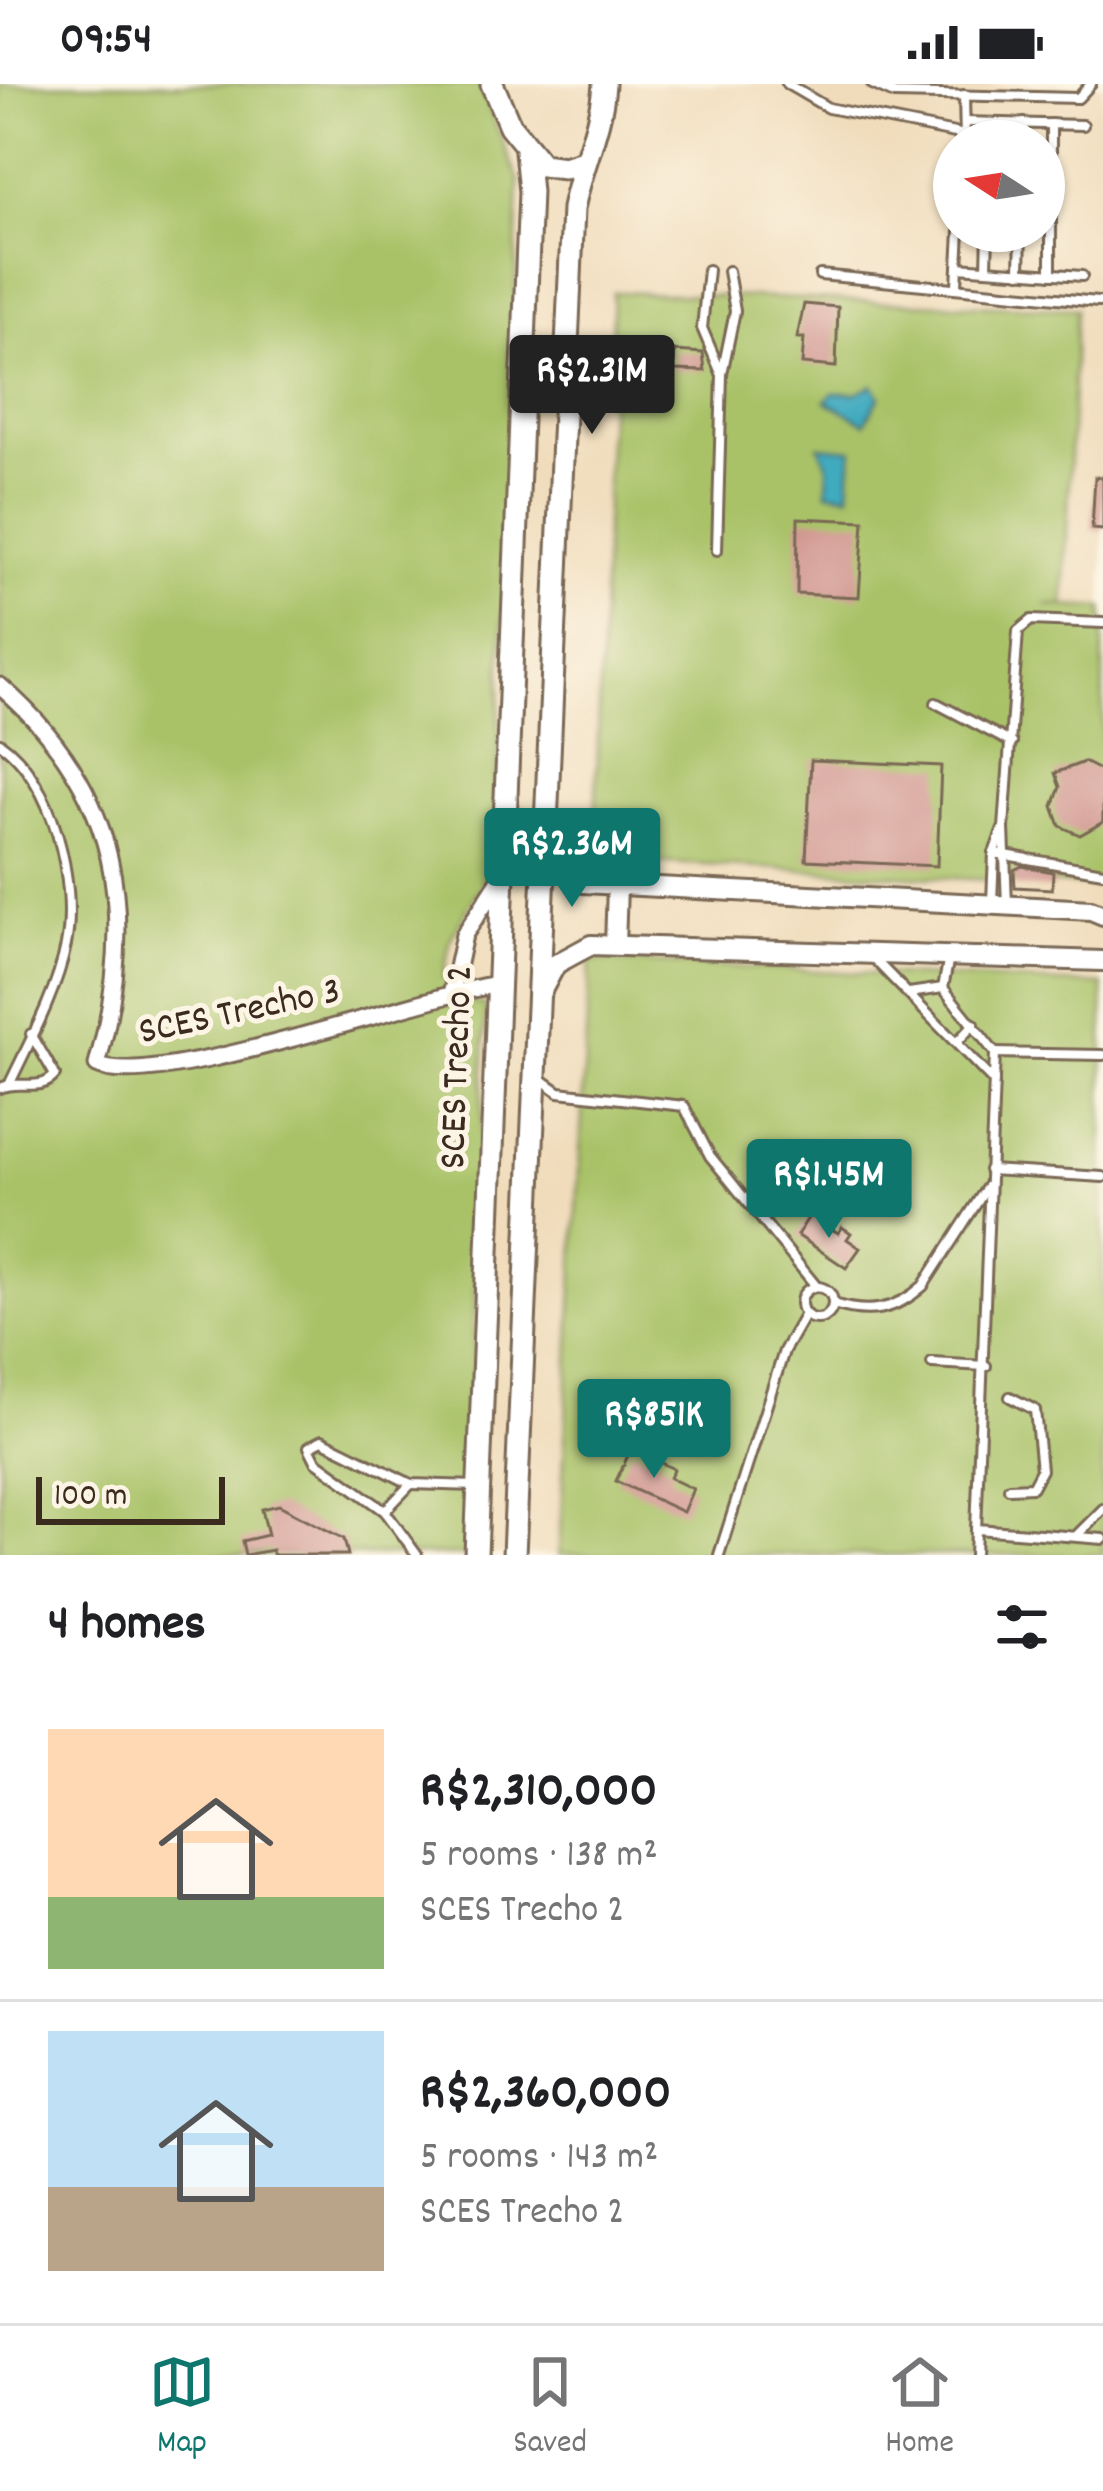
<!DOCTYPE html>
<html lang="en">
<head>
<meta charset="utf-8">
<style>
	:root { --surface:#fff; --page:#f2f2f2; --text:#202124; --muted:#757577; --line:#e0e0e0; --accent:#0f766e }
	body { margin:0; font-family:Dekko,sans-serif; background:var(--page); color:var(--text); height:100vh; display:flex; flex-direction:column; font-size:45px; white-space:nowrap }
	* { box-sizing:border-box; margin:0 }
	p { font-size:39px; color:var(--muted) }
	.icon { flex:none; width:66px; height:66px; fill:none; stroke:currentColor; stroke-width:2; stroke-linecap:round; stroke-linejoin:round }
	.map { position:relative; height:1471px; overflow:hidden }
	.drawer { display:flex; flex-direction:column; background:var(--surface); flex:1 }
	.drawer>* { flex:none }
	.needle { width:78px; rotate:282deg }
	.fabs { position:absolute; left:933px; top:36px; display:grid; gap:24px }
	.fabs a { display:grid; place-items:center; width:132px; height:132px; border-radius:50%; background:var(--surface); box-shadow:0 3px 9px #0004; font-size:60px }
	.scale { position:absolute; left:36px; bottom:30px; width:189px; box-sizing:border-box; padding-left:12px; border:6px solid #3b2a1e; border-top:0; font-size:33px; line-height:42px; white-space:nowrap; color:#3b2a1e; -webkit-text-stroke:9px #fcf5e5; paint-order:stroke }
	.price { position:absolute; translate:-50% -102px; padding:0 27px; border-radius:12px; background:var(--accent); color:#fff; font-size:39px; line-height:78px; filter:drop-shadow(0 3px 6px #0008) }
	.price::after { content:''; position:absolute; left:50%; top:72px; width:36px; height:27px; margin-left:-18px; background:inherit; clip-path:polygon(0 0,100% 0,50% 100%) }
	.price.selected { background:#222; color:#fff }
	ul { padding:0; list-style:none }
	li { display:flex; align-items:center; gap:36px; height:300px; padding:0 48px }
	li+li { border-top:3px solid var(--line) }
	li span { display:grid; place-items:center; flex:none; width:336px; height:240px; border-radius:0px; color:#555 }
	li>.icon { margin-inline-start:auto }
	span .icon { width:144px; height:144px; fill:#fffc; stroke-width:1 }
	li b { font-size:51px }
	h2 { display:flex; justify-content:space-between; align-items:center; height:144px; padding:0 48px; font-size:51px }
	.status { display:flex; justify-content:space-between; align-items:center; height:84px; padding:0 60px; background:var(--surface); direction:ltr }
	.status svg { height:33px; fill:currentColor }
	.menu { display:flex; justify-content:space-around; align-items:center; height:168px; border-top:3px solid var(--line); background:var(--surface); font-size:33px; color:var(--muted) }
	.menu a { display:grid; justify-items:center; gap:6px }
	.menu .selected { color:var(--accent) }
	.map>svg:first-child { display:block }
</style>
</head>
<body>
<div class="status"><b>09:54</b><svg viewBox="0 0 49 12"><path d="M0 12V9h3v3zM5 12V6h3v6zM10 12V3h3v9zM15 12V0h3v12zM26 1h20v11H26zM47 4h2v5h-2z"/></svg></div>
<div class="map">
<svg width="1103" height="1471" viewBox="0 0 1103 1471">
	<rect width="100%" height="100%" fill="#fcf5e5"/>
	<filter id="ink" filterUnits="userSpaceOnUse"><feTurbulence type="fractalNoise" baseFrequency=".00833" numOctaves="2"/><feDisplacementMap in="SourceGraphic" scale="24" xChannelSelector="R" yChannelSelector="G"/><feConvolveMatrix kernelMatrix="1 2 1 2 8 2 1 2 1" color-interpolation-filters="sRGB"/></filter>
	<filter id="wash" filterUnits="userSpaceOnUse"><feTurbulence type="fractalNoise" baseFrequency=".004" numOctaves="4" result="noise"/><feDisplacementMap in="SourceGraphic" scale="48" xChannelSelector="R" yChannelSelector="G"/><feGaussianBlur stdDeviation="2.7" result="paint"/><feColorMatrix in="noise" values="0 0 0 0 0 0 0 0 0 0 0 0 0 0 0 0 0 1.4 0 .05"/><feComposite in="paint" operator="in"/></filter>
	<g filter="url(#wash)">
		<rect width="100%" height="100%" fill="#f0dbba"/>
		<g fill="#a9c268" stroke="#727643" stroke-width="3">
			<polygon points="0,0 479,0 519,97 494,778 451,854 443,893 466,917 486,921 466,1471 0,1471"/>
			<polygon points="613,208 1076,225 1064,521 1045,521 1103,524 1103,802 594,775"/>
			<polygon points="590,876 1103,901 1103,1471 559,1471"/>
		</g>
		<g fill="#3faabf" stroke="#3d6a6e" stroke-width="3">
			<polygon points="873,301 880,312 865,339 826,317 833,309 857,309"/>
			<polygon points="819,362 852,365 849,410 827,408 828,381"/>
		</g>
		<g id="blocks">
			<g fill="#d29892">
				<polygon points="804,220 838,223 836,283 802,280 804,254 797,254"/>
				<polygon points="675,267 703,269 705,287 674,286"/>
				<polygon points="1095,393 1103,393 1103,446 1092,445"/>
				<polygon points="798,434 864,437 859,513 797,510"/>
				<polygon points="811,676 941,682 937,782 806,776"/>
				<polygon points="1084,678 1103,688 1103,738 1080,751 1060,742 1053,722 1060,703 1055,689"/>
				<polygon points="1022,782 1053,788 1052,805 1015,803 1014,786"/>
				<polygon points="810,1131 838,1149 842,1143 851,1149 847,1155 860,1164 846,1184 797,1151"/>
				<polygon points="631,1365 674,1385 670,1394 693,1405 683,1428 616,1397"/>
				<polygon points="279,1421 344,1455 348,1471 273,1471 272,1466 245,1471 242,1457 268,1451 262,1425"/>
			</g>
		</g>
	</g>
	<g filter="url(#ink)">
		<use href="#blocks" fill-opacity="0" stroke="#7a6855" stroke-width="3"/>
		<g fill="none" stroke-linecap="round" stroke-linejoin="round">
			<g stroke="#7a6855" stroke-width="14">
				<g id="service">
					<polyline points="787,0 828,24 965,51"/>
					<polyline points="872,0 894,10 1078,14 1091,0"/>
					<polyline points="964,11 965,57"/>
					<polyline points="965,38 1083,41"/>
					<polyline points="990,57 991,39"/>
					<polyline points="1024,57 1024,39"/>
					<polyline points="958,183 1082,192"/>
					<polyline points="987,185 988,147"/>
					<polyline points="708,186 702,244 721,289"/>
					<polyline points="1020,188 1021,147"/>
					<polyline points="1051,190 1051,40"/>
					<polyline points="820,191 1098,218"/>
					<polyline points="957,201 960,147"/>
					<polyline points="717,466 722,290 735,227 728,187"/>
					<polyline points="936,619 1012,659"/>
					<path d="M0,659c53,36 78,141 66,202 -9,46 -36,96 -56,138"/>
					<polyline points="994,769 1103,788"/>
					<polyline points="992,818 994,769 1003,745"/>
					<polyline points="1007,821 1004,744 1018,547 1031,536 1103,539"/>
					<polyline points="949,873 943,904 995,969 975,1471"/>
					<polyline points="875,876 994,998"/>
					<polyline points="909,909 943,904"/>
					<polyline points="957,958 974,940"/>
					<polyline points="995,969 1103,971"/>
					<polyline points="538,993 559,1008 684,1022 710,1072 816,1202"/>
					<path d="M0,1004c19,-9 40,5 55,-13l-24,-41"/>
					<polyline points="989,1086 1103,1093"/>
					<circle cx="817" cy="1219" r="16"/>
					<path d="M833,1220c36,11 62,7 90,-18l64,-99"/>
					<polyline points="932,1279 986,1282"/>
					<polyline points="1009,1404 1032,1403 1041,1386 1035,1326 1010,1313"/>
					<polyline points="385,1427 411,1400"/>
					<polyline points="977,1445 1103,1455"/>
					<polyline points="1076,1452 1103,1425"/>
					<polyline points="417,1471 385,1427 316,1377 309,1363 322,1356 411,1400 477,1402"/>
					<polyline points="719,1471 784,1267 805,1230"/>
				</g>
			</g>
			<g stroke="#7a6855" stroke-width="21">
				<g id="minor">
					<path d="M0,602c121,104 138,230 97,379 57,28 325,-70 402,-81"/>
					<polyline points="452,907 464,851 503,791"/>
				</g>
			</g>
			<g stroke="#7a6855" stroke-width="24">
				<g id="tertiary">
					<polyline points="548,745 559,779 583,799 1091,826 1103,831"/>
					<polyline points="615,861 617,802"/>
					<polyline points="540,910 556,880 591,861 1103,877"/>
				</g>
			</g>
			<g stroke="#7a6855" stroke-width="27">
				<g id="secondary">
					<polyline points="492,0 510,42 542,81 564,84 583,78"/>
					<polyline points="476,1471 530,108 526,67"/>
					<path d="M514,1471l59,-1346c8,-43 28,-80 31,-125"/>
				</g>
			</g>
			<use href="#service" stroke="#fff" stroke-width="8"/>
			<use href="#minor" stroke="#fff" stroke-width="15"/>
			<use href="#tertiary" stroke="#fff" stroke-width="18"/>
			<use href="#secondary" stroke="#fff" stroke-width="21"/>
		</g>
	</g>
	<g text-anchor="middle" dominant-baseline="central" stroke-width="10" stroke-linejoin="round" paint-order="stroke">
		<g font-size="39" fill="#3b2a1e" stroke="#fcf5e5">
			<text transform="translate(240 930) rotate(-12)">SCES Trecho 3</text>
			<text transform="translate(459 983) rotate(-88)">SCES Trecho 2</text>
		</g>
	</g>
</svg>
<div class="fabs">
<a><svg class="needle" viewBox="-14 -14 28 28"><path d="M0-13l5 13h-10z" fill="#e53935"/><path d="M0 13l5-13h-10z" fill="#757577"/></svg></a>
</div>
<div class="scale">100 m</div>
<b class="price selected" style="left:592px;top:353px">R$2.31M</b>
<b class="price" style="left:572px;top:826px">R$2.36M</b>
<b class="price" style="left:829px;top:1157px">R$1.45M</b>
<b class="price" style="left:654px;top:1397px">R$851K</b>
</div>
<section class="drawer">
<h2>4 homes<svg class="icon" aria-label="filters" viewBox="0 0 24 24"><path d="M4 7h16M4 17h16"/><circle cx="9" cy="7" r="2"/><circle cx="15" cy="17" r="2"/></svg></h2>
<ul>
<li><span style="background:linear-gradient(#ffd9b3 70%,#8fb573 0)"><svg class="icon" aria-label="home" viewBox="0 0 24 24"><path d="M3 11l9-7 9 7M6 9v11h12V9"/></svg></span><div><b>R$2,310,000</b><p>5 rooms · 138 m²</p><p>SCES Trecho 2</p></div></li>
<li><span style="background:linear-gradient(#bfe0f5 65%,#b9a48a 0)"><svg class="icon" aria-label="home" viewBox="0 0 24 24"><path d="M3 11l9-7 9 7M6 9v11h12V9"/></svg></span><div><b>R$2,360,000</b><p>5 rooms · 143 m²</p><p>SCES Trecho 2</p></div></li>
</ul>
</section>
<nav class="menu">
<a class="selected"><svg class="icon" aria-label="map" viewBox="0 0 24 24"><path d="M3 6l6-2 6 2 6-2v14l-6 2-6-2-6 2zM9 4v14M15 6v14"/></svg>Map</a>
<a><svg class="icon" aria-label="saved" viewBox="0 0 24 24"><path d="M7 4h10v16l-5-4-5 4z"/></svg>Saved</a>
<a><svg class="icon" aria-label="home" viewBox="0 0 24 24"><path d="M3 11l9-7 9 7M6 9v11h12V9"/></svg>Home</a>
</nav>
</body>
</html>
